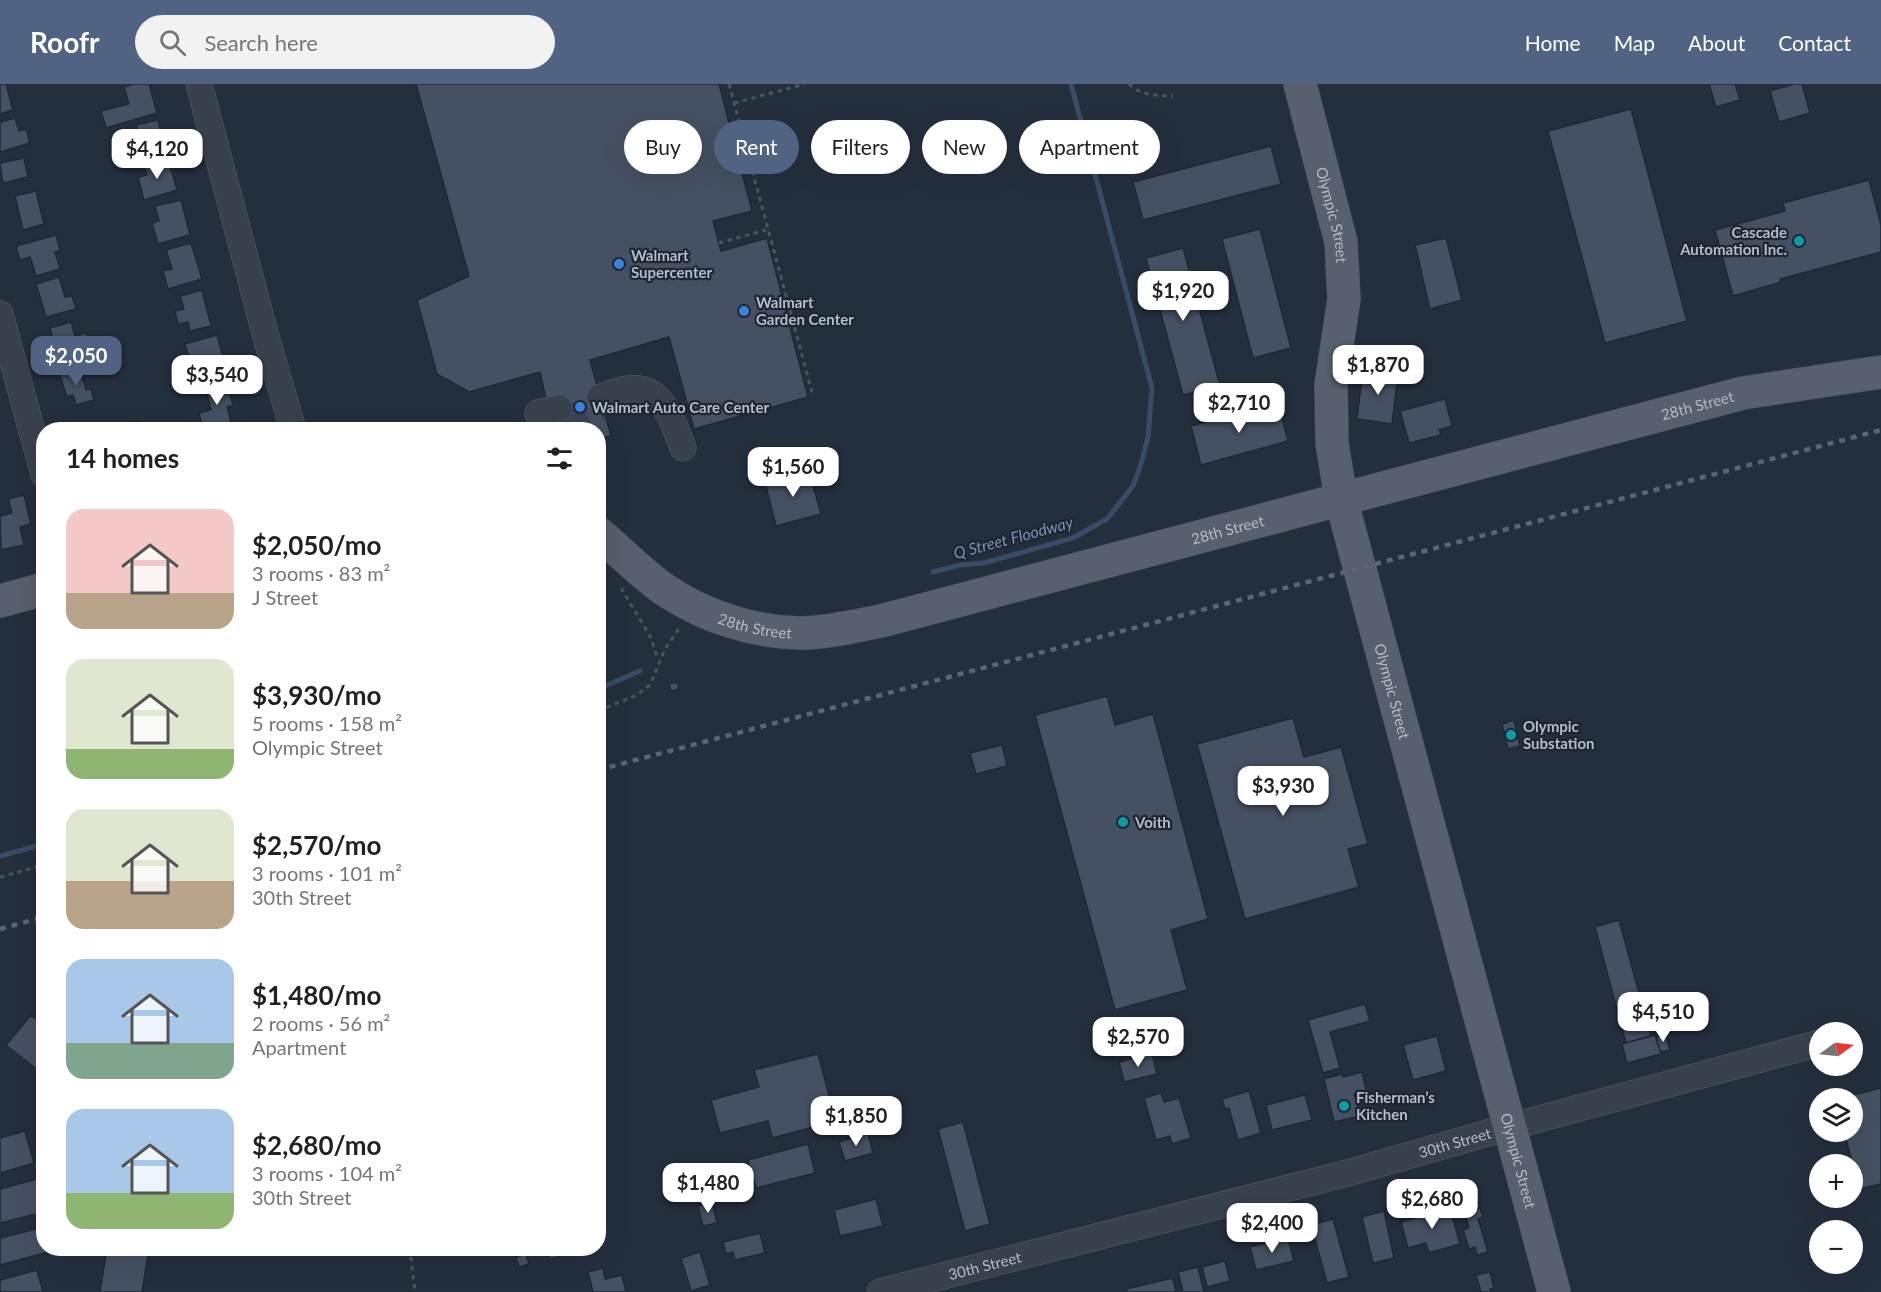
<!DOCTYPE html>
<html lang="en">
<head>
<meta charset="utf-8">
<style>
	:root { --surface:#fff; --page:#f2f2f2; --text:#202124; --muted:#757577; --accent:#506383 }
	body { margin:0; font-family:Lato,sans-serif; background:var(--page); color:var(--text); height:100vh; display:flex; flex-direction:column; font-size:22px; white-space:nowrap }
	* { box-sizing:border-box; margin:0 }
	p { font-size:20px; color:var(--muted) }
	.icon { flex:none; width:33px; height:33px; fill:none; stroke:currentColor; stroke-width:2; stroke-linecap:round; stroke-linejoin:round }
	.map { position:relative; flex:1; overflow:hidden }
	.details { position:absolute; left:36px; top:338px; width:570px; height:834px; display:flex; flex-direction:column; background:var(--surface); border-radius:24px; box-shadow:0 6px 24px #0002 }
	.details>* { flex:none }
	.top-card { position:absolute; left:624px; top:36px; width:570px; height:54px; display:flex; gap:12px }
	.needle { width:39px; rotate:75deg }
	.buttons { position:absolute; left:1809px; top:938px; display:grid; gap:12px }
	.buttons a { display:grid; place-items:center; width:54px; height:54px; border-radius:50%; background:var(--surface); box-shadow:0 6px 24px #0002; font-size:30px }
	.price { position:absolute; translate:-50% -51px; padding:0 14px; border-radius:12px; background:#fff; color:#222; font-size:20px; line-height:39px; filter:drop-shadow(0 2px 3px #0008) }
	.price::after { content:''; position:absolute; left:50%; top:36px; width:18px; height:14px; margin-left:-9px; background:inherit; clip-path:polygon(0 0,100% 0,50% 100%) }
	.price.active { background:var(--accent); color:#fff }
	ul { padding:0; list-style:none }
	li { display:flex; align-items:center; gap:18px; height:150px; padding:0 30px }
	li span { display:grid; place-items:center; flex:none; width:168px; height:120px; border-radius:18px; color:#555 }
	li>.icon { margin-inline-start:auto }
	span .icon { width:72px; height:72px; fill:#fffc; stroke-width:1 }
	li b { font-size:26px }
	h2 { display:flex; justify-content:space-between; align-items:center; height:72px; padding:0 30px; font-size:26px }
	.chip { padding:0 21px; border-radius:27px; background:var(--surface); box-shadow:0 6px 24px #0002; font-size:21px; line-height:54px }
	.chip.active { background:var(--accent); color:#fff }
	header { display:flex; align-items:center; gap:36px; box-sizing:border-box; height:84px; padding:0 30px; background:var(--accent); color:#fff }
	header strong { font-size:28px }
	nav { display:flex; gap:33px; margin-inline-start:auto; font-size:21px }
	.search { width:420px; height:54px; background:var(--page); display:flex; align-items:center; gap:15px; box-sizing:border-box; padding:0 21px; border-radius:33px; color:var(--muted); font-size:22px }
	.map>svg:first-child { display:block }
</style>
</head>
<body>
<header>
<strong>Roofr</strong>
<div class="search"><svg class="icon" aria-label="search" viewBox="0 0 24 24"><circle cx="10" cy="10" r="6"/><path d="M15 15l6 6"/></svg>Search here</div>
<nav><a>Home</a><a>Map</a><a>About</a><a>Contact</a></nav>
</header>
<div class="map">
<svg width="1881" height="1208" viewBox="0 0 1881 1208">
	<rect width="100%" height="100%" fill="#242f3e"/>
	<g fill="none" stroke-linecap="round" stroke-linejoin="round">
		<g stroke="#394c67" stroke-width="5">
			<polyline points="933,488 960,481 984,479 1073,454 1107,435 1133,402 1141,380 1148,353 1152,304 1071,0"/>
			<polyline points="598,605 640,587"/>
			<polyline points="0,772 44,760"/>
		</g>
	</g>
	<g fill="#455162" stroke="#1f2835" stroke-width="1.5">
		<polygon points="0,0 6,0 13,26 0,30"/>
		<polygon points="133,0 149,0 157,29 106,44 101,27 129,20 124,3"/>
		<polygon points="416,0 719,0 752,127 713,137 721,167 767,154 808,313 694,345 669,253 590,276 611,352 598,355 598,345 564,345 556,312 546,315 540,288 469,308 437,290 417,216 469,192"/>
		<polygon points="1709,0 1735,0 1740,16 1716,23"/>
		<polygon points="1794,0 1802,0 1810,29 1779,38 1770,7"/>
		<polygon points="1631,25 1687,237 1605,259 1548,47"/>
		<polygon points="15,34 19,47 26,45 30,59 0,68 0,38"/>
		<polygon points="158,36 166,69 144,74 136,41"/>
		<polygon points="1271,62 1281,100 1143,136 1133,98"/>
		<polygon points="24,74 28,93 3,99 0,79"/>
		<polygon points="168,74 177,106 144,116 138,93 147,91 144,81"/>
		<polygon points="1869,96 1881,141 1881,168 1780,195 1781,198 1733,212 1715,146 1785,127 1783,119"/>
		<polygon points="36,107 44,140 23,146 15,112"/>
		<polygon points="181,116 190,151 158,160 152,139 159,137 155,122"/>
		<polygon points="1260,145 1291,264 1253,274 1222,155"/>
		<polygon points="56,151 60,166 55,168 60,185 36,192 30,173 20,176 16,162"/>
		<polygon points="1446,154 1462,216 1430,225 1415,161"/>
		<polygon points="191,159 202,195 168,205 163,187 172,185 166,166"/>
		<polygon points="1183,164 1220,302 1183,311 1146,174"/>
		<polygon points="59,193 65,213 72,212 76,225 46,233 36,200"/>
		<polygon points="202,206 211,242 190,247 188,238 178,240 175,227 184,225 180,212"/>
		<polygon points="71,238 75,252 86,249 89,262 78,264 81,274 58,280 50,244"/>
		<polygon points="217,251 227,287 196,296 185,260"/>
		<polygon points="80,285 86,306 91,305 94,316 76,321 73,311 67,313 60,291"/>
		<polygon points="1363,285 1398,290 1392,340 1357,335"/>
		<polygon points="227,297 233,321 227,323 231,338 203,345 199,329 211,326 205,302"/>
		<polygon points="1445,315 1452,342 1439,346 1441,351 1409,359 1400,327"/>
		<polygon points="1278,319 1288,357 1201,381 1191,342"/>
		<polygon points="139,337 141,345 121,345 120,342"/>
		<polygon points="809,387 821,430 776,442 765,398"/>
		<polygon points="24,411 31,440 20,443 24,461 1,466 0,432 12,429 8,415"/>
		<polygon points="677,598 679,605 671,607 669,600"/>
		<polygon points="1107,612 1115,641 1153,630 1208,835 1171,846 1187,906 1115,926 1035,631"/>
		<polygon points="1293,634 1304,673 1341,663 1368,760 1348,765 1359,803 1245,835 1197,660"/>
		<polygon points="1514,636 1520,662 1508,665 1502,640"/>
		<polygon points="1002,661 1007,682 976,690 970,669"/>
		<polygon points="1619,836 1651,952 1626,959 1595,843"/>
		<polygon points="1365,920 1370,937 1330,948 1340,984 1323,989 1308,936"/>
		<polygon points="31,931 44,942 44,991 6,961"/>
		<polygon points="1665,950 1670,966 1660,968 1656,953"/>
		<polygon points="1655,951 1661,970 1627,979 1622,960"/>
		<polygon points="1437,952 1446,987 1413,996 1403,961"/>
		<polygon points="1152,969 1157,990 1124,998 1119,978"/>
		<polygon points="818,970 836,1037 772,1054 768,1037 720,1049 711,1016 759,1003 754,986"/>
		<polygon points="1362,988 1367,1010 1361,1012 1360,1009 1354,1010 1361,1032 1334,1038 1324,995 1342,990 1343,993"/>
		<polygon points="1881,1004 1881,1100 1859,1105 1844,1047 1852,1047 1852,1014 1842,1014"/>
		<polygon points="1249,1007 1261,1049 1238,1056 1229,1024 1225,1025 1222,1015"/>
		<polygon points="1161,1009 1164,1018 1179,1014 1191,1054 1172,1060 1170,1052 1156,1056 1144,1014"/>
		<polygon points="1305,1011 1312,1036 1272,1046 1266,1021"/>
		<polygon points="963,1038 990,1140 965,1147 938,1045"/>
		<polygon points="25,1047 34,1079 0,1089 0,1054"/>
		<polygon points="868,1049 873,1069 845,1077 839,1058"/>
		<polygon points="808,1060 815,1089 756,1104 748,1076"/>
		<polygon points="44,1093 44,1128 0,1139 0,1105"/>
		<polygon points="876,1115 883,1142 840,1152 834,1126"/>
		<polygon points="1448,1117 1460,1160 1429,1169 1426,1159 1408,1164 1401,1138 1436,1128 1434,1121"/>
		<polygon points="1474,1117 1476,1125 1480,1124 1483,1133 1478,1135 1488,1168 1477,1171 1475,1163 1469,1165 1463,1146 1469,1144 1462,1120"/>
		<polygon points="712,1118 717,1139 703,1142 698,1122"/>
		<polygon points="1384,1127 1394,1174 1373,1179 1362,1133"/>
		<polygon points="1333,1135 1349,1193 1327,1199 1311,1141"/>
		<polygon points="44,1143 44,1164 63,1164 0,1181 0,1154"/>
		<polygon points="760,1149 765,1169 735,1176 733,1168 726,1170 723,1158"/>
		<polygon points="1288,1154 1294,1177 1256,1186 1250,1163"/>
		<polygon points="107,1164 149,1164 142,1208 100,1208"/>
		<polygon points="547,1164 570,1164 572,1169 550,1175"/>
		<polygon points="700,1168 710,1201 691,1207 681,1174"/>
		<polygon points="526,1170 529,1180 519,1183 516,1173"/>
		<polygon points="1225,1177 1230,1197 1207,1203 1202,1183"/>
		<polygon points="1198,1183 1204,1208 1183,1208 1178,1188"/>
		<polygon points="603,1184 605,1195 622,1191 626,1208 593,1208 588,1188"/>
		<polygon points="37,1186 43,1208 0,1208 0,1196"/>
		<polygon points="1490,1188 1494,1204 1490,1205 1491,1208 1481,1208 1476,1191"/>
		<polygon points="1173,1194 1176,1208 1127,1208 1126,1205"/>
	</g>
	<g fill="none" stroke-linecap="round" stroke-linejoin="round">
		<polyline stroke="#3a4453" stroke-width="26" stroke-dasharray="26 13" stroke-linecap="butt" points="562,335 603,324"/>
		<g stroke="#565f6c" stroke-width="27">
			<g id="minor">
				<polyline points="199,0 266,253 293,345"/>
				<polyline points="0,230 44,391"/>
				<path d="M600,313c9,-3 19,-7 28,-8 35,-5 45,34 55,59"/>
				<polyline points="538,329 559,324"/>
				<path id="s1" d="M880,1208l460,-117 169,-48 311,-84"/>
			</g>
		</g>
		<g stroke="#414a57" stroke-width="34">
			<g id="major">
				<path id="s2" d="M1300,0l41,158 3,57 -13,86 1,58 9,56 213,793"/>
				<path id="s3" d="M598,449c22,18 44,41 67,57 39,26 87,42 134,43 28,0 55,-7 82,-12l862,-228 138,-21"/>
				<polyline points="0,517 44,505"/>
			</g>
		</g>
		<g stroke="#44595c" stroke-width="3" stroke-dasharray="4.5 4.5" stroke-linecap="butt">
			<polyline points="729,0 813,312"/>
			<path d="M1129,0c12,12 28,11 44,12"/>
			<polyline points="734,19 805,0"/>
			<polyline points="735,61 744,58"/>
			<polyline points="719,159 766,146"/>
			<polyline points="621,504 650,552 658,575"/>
			<polyline points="598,627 637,611 650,601 665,565 680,543"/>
			<polyline points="0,793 44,781"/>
			<polyline points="412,1164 411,1174 415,1208"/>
		</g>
		<use href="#minor" stroke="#38414e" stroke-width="26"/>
		<use href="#major" stroke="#56606e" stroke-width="33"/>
		<g stroke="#5a6575" stroke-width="4.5" stroke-dasharray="6 6" stroke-linecap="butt">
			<polyline points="598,686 1881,346"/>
			<polyline points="0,845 44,833"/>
		</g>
	</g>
	<g fill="#0f9aa8" stroke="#1d2633" stroke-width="2">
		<circle cx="1799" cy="157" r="6"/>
		<circle cx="1511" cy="651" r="6"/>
		<circle cx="1123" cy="738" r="6"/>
		<circle cx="1344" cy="1022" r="6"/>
	</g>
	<g fill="#3f7fe0" stroke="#1d2633" stroke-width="2">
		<circle cx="619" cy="180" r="6"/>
		<circle cx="744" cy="227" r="6"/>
		<circle cx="580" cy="323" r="6"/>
	</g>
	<g text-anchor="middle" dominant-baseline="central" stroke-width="4.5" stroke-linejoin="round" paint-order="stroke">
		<g font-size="15" fill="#b4bcc9" stroke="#1d2633">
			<text stroke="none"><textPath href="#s2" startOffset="135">Olympic Street</textPath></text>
			<text stroke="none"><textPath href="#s3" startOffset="1158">28th Street</textPath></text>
			<text stroke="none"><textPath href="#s3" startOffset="672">28th Street</textPath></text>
			<text stroke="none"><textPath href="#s3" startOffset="186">28th Street</textPath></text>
			<text stroke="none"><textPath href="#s2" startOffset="621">Olympic Street</textPath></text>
			<text stroke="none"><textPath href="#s1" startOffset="594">30th Street</textPath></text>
			<text stroke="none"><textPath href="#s2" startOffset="1107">Olympic Street</textPath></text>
			<text stroke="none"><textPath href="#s1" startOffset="108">30th Street</textPath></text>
		</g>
		<g font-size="15" font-weight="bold" fill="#b4bcc9" stroke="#1d2633" text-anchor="start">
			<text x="1787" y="148" text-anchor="end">Cascade<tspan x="1787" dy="17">Automation Inc.</tspan></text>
			<text x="631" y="171">Walmart<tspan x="631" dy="17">Supercenter</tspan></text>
			<text x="756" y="218">Walmart<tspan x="756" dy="17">Garden Center</tspan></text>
			<text x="592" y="323">Walmart Auto Care Center</text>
			<text x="1523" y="642">Olympic<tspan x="1523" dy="17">Substation</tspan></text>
			<text x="1135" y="738">Voith</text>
			<text x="1356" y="1013">Fisherman’s<tspan x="1356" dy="17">Kitchen</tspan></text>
		</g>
		<g font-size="16" font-style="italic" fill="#7c92b1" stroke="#1d2633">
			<text transform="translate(1013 453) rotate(-15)">Q Street Floodway</text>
		</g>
	</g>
</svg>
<div class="buttons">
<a><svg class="needle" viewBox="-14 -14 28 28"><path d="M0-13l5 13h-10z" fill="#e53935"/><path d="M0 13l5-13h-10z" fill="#757577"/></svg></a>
<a><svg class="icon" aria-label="layers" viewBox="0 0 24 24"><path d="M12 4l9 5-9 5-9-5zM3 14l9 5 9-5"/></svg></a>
<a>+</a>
<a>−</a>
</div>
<b class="price" style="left:157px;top:96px">$4,120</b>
<b class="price" style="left:1183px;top:238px">$1,920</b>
<b class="price active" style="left:76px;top:303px">$2,050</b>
<b class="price" style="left:1378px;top:312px">$1,870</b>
<b class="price" style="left:217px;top:322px">$3,540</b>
<b class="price" style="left:1239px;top:350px">$2,710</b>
<b class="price" style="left:793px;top:414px">$1,560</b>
<b class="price" style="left:1283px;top:733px">$3,930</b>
<b class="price" style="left:1663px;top:959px">$4,510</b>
<b class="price" style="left:1138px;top:984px">$2,570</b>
<b class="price" style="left:856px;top:1063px">$1,850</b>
<b class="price" style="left:708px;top:1130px">$1,480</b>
<b class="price" style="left:1432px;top:1146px">$2,680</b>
<b class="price" style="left:1272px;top:1170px">$2,400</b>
<div class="top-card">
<a class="chip">Buy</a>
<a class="chip active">Rent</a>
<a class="chip">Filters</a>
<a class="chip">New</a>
<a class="chip">Apartment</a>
</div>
<section class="details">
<h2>14 homes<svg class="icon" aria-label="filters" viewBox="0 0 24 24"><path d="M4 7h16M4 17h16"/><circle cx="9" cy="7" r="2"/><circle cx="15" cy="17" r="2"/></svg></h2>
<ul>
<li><span style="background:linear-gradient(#f6c9c9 70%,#b9a48a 0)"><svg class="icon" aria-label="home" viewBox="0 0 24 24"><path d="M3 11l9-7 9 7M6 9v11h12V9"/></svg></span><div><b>$2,050/mo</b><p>3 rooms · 83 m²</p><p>J Street</p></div></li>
<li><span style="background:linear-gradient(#dfe7d0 75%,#8fb573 0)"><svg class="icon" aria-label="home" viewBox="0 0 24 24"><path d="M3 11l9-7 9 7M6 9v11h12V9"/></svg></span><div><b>$3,930/mo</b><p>5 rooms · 158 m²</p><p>Olympic Street</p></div></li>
<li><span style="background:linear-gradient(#dfe7d0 60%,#b9a48a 0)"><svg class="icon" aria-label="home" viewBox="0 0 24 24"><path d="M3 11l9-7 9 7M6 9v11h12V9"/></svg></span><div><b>$2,570/mo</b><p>3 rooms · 101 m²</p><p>30th Street</p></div></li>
<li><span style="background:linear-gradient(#a9c7e8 70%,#7fa58c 0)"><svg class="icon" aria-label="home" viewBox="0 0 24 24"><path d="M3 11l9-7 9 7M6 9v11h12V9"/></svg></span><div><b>$1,480/mo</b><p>2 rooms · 56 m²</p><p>Apartment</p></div></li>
<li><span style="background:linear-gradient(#a9c7e8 70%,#8fb573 0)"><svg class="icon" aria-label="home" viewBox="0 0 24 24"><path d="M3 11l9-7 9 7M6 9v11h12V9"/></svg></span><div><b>$2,680/mo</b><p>3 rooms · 104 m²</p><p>30th Street</p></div></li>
</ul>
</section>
</div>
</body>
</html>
